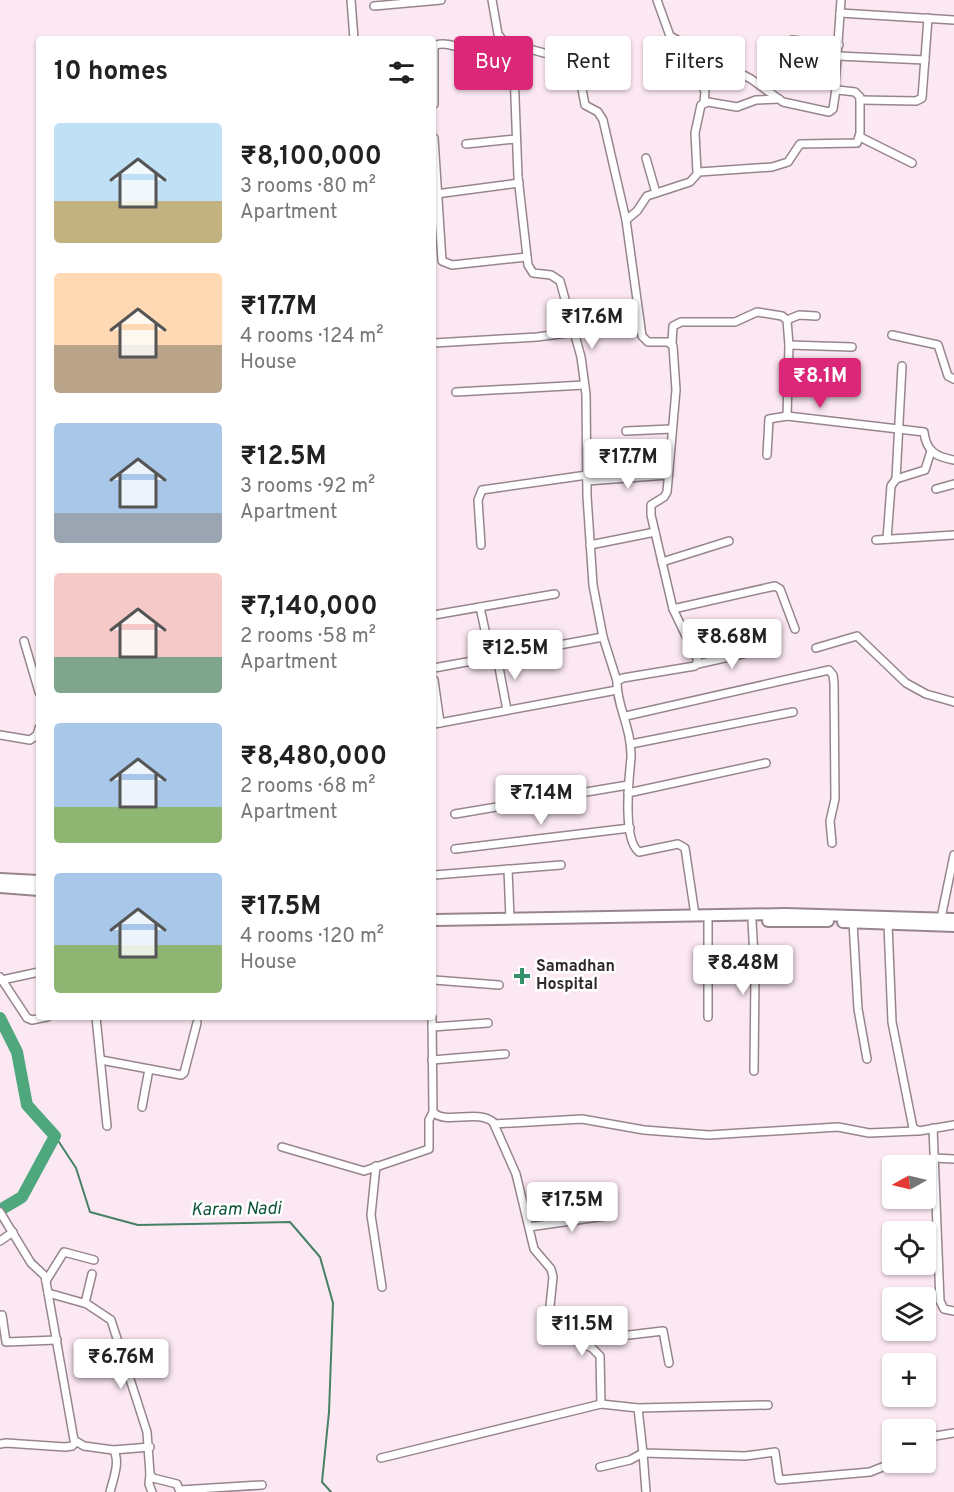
<!DOCTYPE html>
<html lang="en">
<head>
<meta charset="utf-8">
<style>
	:root { --surface:#fff; --page:#f6f6f6; --text:#222; --muted:#767676; --accent:#db2777 }
	body { margin:0; font-family:Overpass,sans-serif; background:var(--page); color:var(--text); height:100vh; display:flex; flex-direction:column; font-size:22px; white-space:nowrap }
	* { box-sizing:border-box; margin:0 }
	p { font-size:20px; color:var(--muted) }
	.icon { flex:none; width:33px; height:33px; fill:none; stroke:currentColor; stroke-width:2; stroke-linecap:round; stroke-linejoin:round }
	.map { position:relative; flex:1; overflow:hidden }
	.drawer { position:absolute; left:36px; top:36px; width:400px; height:984px; display:flex; flex-direction:column; background:var(--surface); border-radius:6px; box-shadow:0 2px 4px #0004 }
	.drawer>* { flex:none }
	.guide { position:absolute; left:454px; top:36px; width:410px; height:54px; display:flex; gap:12px }
	.needle { width:39px; rotate:262deg }
	.controls { position:absolute; left:882px; top:1155px; display:grid; gap:12px }
	.controls a { display:grid; place-items:center; width:54px; height:54px; border-radius:6px; background:var(--surface); box-shadow:0 2px 4px #0004; font-size:30px }
	.price { position:absolute; translate:-50% -51px; padding:0 14px; border-radius:6px; background:#fff; color:#222; font-size:20px; line-height:39px; filter:drop-shadow(0 2px 3px #0008) }
	.price::after { content:''; position:absolute; left:50%; top:36px; width:18px; height:14px; margin-left:-9px; background:inherit; clip-path:polygon(0 0,100% 0,50% 100%) }
	.price.current { background:var(--accent); color:#fff }
	ul { padding:0; list-style:none }
	li { display:flex; align-items:center; gap:18px; height:150px; padding:0 18px }
	li span { display:grid; place-items:center; flex:none; width:168px; height:120px; border-radius:6px; color:#555 }
	li>.icon { margin-inline-start:auto }
	span .icon { width:72px; height:72px; fill:#fffc; stroke-width:1 }
	li b { font-size:26px }
	h2 { display:flex; justify-content:space-between; align-items:center; height:72px; padding:0 18px; font-size:26px }
	.chip { padding:0 21px; border-radius:6px; background:var(--surface); box-shadow:0 2px 4px #0004; font-size:21px; line-height:54px }
	.chip.current { background:var(--accent); color:#fff }
	.map>svg:first-child { display:block }
</style>
</head>
<body>
<div class="map">
<svg width="954" height="1492" viewBox="0 0 954 1492">
	<rect width="100%" height="100%" fill="#fce8f3"/>
	<g fill="none" stroke-linecap="round" stroke-linejoin="round">
		<polyline stroke="#468165" stroke-width="2" points="55,1136 76,1168 90,1212 138,1225 290,1222 320,1257 333,1303 329,1412 322,1482 331,1492"/>
		<polyline stroke="#4fa77e" stroke-width="12" points="0,1018 17,1052 27,1105 55,1136 22,1197 0,1210"/>
		<g stroke="#97858e" stroke-width="10">
			<g id="minor">
				<polyline points="351,0 354,39"/>
				<polyline points="492,0 498,34 504,42 577,62 585,105 598,112 603,120 626,220"/>
				<polyline points="657,0 670,36 751,79 783,102 829,112 833,109 836,89"/>
				<polyline points="374,6 441,0"/>
				<polyline points="840,13 954,20"/>
				<polyline points="792,40 839,45"/>
				<polyline points="513,45 518,177 528,265 533,273 551,275 560,281 581,357 586,394 587,496 593,585 603,637 617,681"/>
				<polyline points="838,56 925,60"/>
				<polyline points="658,62 701,84 705,91 704,103"/>
				<polyline points="860,100 916,101 922,98 928,18"/>
				<path d="M434,104v-57l2,-2c16,-5 33,11 49,6 5,-2 11,-8 15,-12"/>
				<polyline points="860,137 912,163"/>
				<polyline points="434,138 442,261 452,265 527,257"/>
				<polyline points="466,144 516,139"/>
				<polyline points="646,158 656,193"/>
				<polyline points="697,172 695,133 701,105 708,102 737,107 756,100 779,99"/>
				<polyline points="436,194 519,183"/>
				<polyline points="787,320 799,315 816,316"/>
				<polyline points="892,335 938,345 948,376 954,379"/>
				<polyline points="434,343 537,337 575,332"/>
				<polyline points="672,343 673,326 681,322 735,322 757,312 782,316 787,320 789,345 787,416"/>
				<polyline points="789,345 852,347"/>
				<polyline points="456,392 584,385"/>
				<polyline points="626,431 672,429"/>
				<path d="M767,455l2,-36 18,-3 137,16c2,19 12,25 30,28"/>
				<polyline points="896,479 902,366"/>
				<polyline points="587,481 668,475"/>
				<polyline points="936,489 954,484"/>
				<polyline points="887,539 891,486 896,479 925,470 931,451"/>
				<polyline points="876,540 954,535"/>
				<polyline points="481,545 478,500 482,490 587,475"/>
				<polyline points="590,545 655,532"/>
				<polyline points="662,562 729,541"/>
				<polyline points="480,607 491,658"/>
				<polyline points="673,609 775,586 780,589 795,629"/>
				<polyline points="434,615 555,594"/>
				<polyline points="24,641 39,692"/>
				<polyline points="816,648 857,636 906,683 926,694 954,702"/>
				<polyline points="497,657 507,710"/>
				<polyline points="698,664 760,650"/>
				<polyline points="434,668 603,637"/>
				<polyline points="434,680 440,723"/>
				<polyline points="626,716 829,670 833,675 834,683 835,799 830,821 832,843"/>
				<polyline points="434,724 617,690"/>
				<polyline points="0,735 30,740 37,735 39,728"/>
				<polyline points="631,744 793,712"/>
				<polyline points="628,793 766,763"/>
				<polyline points="455,814 628,785"/>
				<polyline points="455,849 630,828"/>
				<polyline points="508,869 510,919"/>
				<polyline points="434,875 561,865"/>
				<path d="M695,915l-10,-67 -7,-4 -39,8c-17,-13 -10,-74 -8,-94 1,-30 -15,-53 -14,-77l6,-3 72,-12 3,-5 -25,-52 -22,-94v-10l13,-8 3,-5 9,-102 -3,-44 -5,-4h-20l-6,-6 -16,-116 11,-9 10,-15 43,-14 9,-10 73,-5 16,-5 12,-18 57,-1 3,-10v-36l-5,-5 -17,-2 -3,-5 6,-85"/>
				<polyline points="941,918 954,855"/>
				<polyline points="752,921 755,974 754,1071"/>
				<polyline points="853,922 858,1009 867,1059"/>
				<polyline points="888,924 892,1022 913,1128 919,1131 954,1125"/>
				<polyline points="0,977 27,1018 32,1020 47,1017"/>
				<polyline points="2,980 39,972"/>
				<polyline points="434,980 499,985"/>
				<polyline points="96,1017 107,1126"/>
				<path d="M432,1017l1,95c12,13 44,-3 60,10l23,52 18,75 17,20 2,8 -3,29 3,11 20,23 19,8 8,8 1,48 37,4 5,45 102,3 30,-4 4,28 91,-8 25,-10"/>
				<polyline points="708,1017 708,921"/>
				<polyline points="432,1027 488,1023"/>
				<polyline points="101,1060 181,1075 184,1073 197,1023"/>
				<polyline points="432,1060 505,1054"/>
				<polyline points="142,1107 149,1069"/>
				<polyline points="494,1124 582,1119 644,1130 709,1135 838,1127 869,1133 916,1131"/>
				<polyline points="933,1128 940,1301 944,1309 954,1311"/>
				<polyline points="282,1147 364,1171 429,1149 429,1120 433,1112"/>
				<polyline points="934,1158 954,1159"/>
				<polyline points="376,1166 371,1215 382,1287"/>
				<path d="M0,1212l31,51 14,13 29,164 10,6 29,4c8,10 0,30 -3,42"/>
				<polyline points="529,1227 612,1215"/>
				<polyline points="0,1241 13,1232"/>
				<polyline points="46,1281 64,1252 94,1260"/>
				<polyline points="48,1293 87,1304 111,1320 147,1432 150,1474 153,1478 177,1484 180,1492"/>
				<polyline points="85,1303 92,1274"/>
				<polyline points="2,1315 6,1342 57,1340"/>
				<polyline points="578,1341 663,1331 669,1363"/>
				<polyline points="638,1408 768,1405"/>
				<polyline points="926,1443 935,1436 954,1433"/>
				<polyline points="0,1444 6,1443 65,1447 72,1446 76,1442"/>
				<polyline points="113,1450 150,1447"/>
				<polyline points="381,1458 601,1404"/>
				<polyline points="600,1467 630,1460 643,1453 646,1492"/>
				<polyline points="150,1474 149,1484 152,1492"/>
				<polyline points="180,1490 262,1485"/>
			</g>
		</g>
		<g stroke="#97858e" stroke-width="14">
			<g id="primary">
				<polyline points="0,879 39,881"/>
				<polyline points="0,887 39,890"/>
				<polyline points="434,920 785,914 954,919"/>
				<polyline points="768,921 828,921"/>
				<polyline points="843,922 954,926"/>
			</g>
		</g>
		<use href="#minor" stroke="#fff" stroke-width="7"/>
		<use href="#primary" stroke="#fff" stroke-width="10"/>
	</g>
	<path fill="#349168" stroke="#fff" stroke-width="2" d="M519 967h6v6h6v6h-6v6h-6v-6h-6v-6h6z"/>
	<g text-anchor="middle" dominant-baseline="central" stroke-width="5" stroke-linejoin="round" paint-order="stroke">
		<g font-size="16" font-weight="bold" fill="#30282c" stroke="#fff" text-anchor="start">
			<text x="536" y="967">Samadhan<tspan x="536" dy="18">Hospital</tspan></text>
		</g>
		<g font-size="18" font-style="italic" fill="#0d5438" stroke="#fff">
			<text transform="translate(236 1210) rotate(-1)">Karam Nadi</text>
		</g>
	</g>
</svg>
<div class="controls">
<a><svg class="needle" viewBox="-14 -14 28 28"><path d="M0-13l5 13h-10z" fill="#e53935"/><path d="M0 13l5-13h-10z" fill="#767676"/></svg></a>
<a><svg class="icon" aria-label="locate" viewBox="0 0 24 24"><circle cx="12" cy="12" r="6"/><path d="M12 2v4M12 18v4M2 12h4M18 12h4"/></svg></a>
<a><svg class="icon" aria-label="layers" viewBox="0 0 24 24"><path d="M12 4l9 5-9 5-9-5zM3 14l9 5 9-5"/></svg></a>
<a>+</a>
<a>−</a>
</div>
<b class="price" style="left:592px;top:350px">₹17.6M</b>
<b class="price current" style="left:820px;top:409px">₹8.1M</b>
<b class="price" style="left:628px;top:490px">₹17.7M</b>
<b class="price" style="left:732px;top:670px">₹8.68M</b>
<b class="price" style="left:515px;top:681px">₹12.5M</b>
<b class="price" style="left:541px;top:826px">₹7.14M</b>
<b class="price" style="left:743px;top:996px">₹8.48M</b>
<b class="price" style="left:572px;top:1233px">₹17.5M</b>
<b class="price" style="left:582px;top:1357px">₹11.5M</b>
<b class="price" style="left:121px;top:1390px">₹6.76M</b>
<div class="guide">
<a class="chip current">Buy</a>
<a class="chip">Rent</a>
<a class="chip">Filters</a>
<a class="chip">New</a>
</div>
<section class="drawer">
<h2>10 homes<svg class="icon" aria-label="filters" viewBox="0 0 24 24"><path d="M4 7h16M4 17h16"/><circle cx="9" cy="7" r="2"/><circle cx="15" cy="17" r="2"/></svg></h2>
<ul>
<li><span style="background:linear-gradient(#bfe0f5 65%,#c2b280 0)"><svg class="icon" aria-label="home" viewBox="0 0 24 24"><path d="M3 11l9-7 9 7M6 9v11h12V9"/></svg></span><div><b>₹8,100,000</b><p>3 rooms · 80 m²</p><p>Apartment</p></div></li>
<li><span style="background:linear-gradient(#ffd9b3 60%,#b9a48a 0)"><svg class="icon" aria-label="home" viewBox="0 0 24 24"><path d="M3 11l9-7 9 7M6 9v11h12V9"/></svg></span><div><b>₹17.7M</b><p>4 rooms · 124 m²</p><p>House</p></div></li>
<li><span style="background:linear-gradient(#a9c7e8 75%,#9aa5b1 0)"><svg class="icon" aria-label="home" viewBox="0 0 24 24"><path d="M3 11l9-7 9 7M6 9v11h12V9"/></svg></span><div><b>₹12.5M</b><p>3 rooms · 92 m²</p><p>Apartment</p></div></li>
<li><span style="background:linear-gradient(#f6c9c9 70%,#7fa58c 0)"><svg class="icon" aria-label="home" viewBox="0 0 24 24"><path d="M3 11l9-7 9 7M6 9v11h12V9"/></svg></span><div><b>₹7,140,000</b><p>2 rooms · 58 m²</p><p>Apartment</p></div></li>
<li><span style="background:linear-gradient(#a9c7e8 70%,#8fb573 0)"><svg class="icon" aria-label="home" viewBox="0 0 24 24"><path d="M3 11l9-7 9 7M6 9v11h12V9"/></svg></span><div><b>₹8,480,000</b><p>2 rooms · 68 m²</p><p>Apartment</p></div></li>
<li><span style="background:linear-gradient(#a9c7e8 60%,#8fb573 0)"><svg class="icon" aria-label="home" viewBox="0 0 24 24"><path d="M3 11l9-7 9 7M6 9v11h12V9"/></svg></span><div><b>₹17.5M</b><p>4 rooms · 120 m²</p><p>House</p></div></li>
</ul>
</section>
</div>
</body>
</html>
